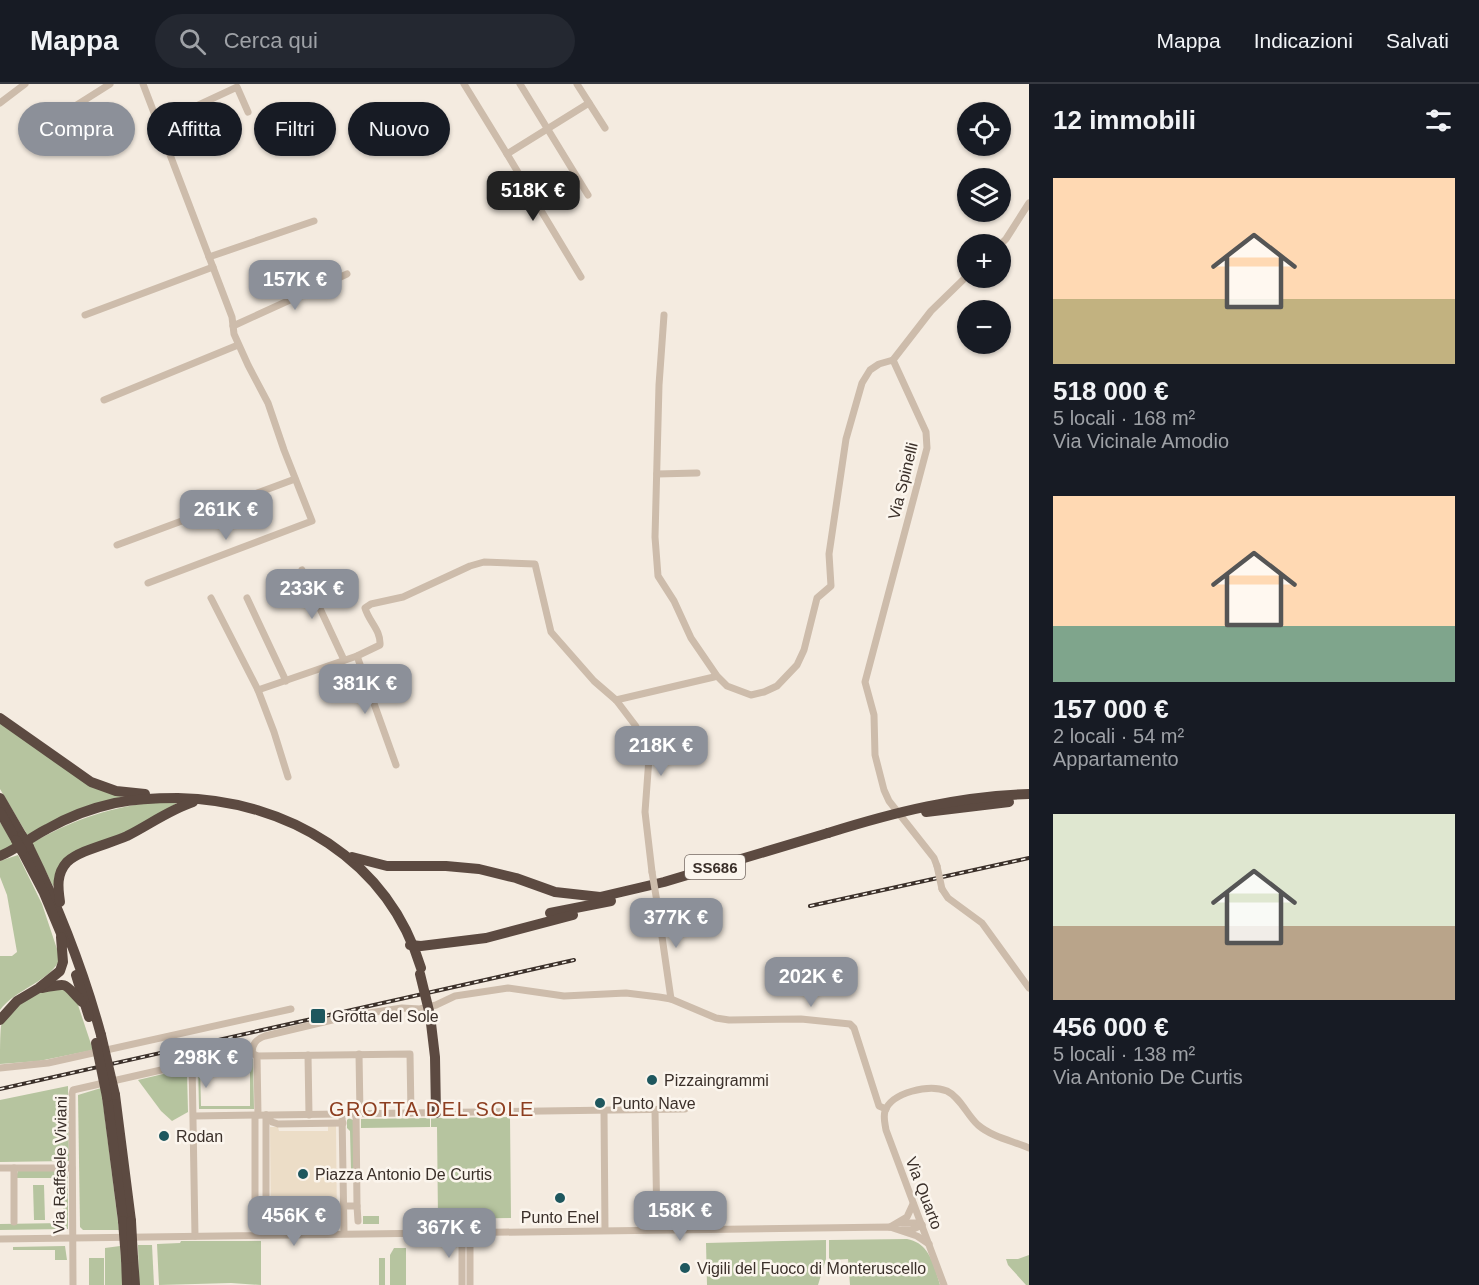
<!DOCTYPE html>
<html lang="it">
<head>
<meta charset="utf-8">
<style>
	:root { --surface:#171b24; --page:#242831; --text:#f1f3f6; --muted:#9ea1a6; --line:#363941; --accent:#8c9099 }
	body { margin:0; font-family:Helvetica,sans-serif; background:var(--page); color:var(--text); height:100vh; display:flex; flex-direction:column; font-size:22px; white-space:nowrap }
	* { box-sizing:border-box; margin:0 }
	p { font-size:20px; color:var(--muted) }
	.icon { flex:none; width:33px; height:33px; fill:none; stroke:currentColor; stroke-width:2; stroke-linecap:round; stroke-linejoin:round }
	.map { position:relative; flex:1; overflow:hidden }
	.panel { display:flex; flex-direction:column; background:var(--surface); width:450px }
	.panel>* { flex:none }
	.top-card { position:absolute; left:18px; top:18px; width:570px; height:54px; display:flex; gap:12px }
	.fabs { position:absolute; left:957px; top:18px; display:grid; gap:12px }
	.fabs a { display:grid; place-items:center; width:54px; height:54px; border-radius:50%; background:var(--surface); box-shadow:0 2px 4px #0004; font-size:30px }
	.price { position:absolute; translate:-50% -51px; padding:0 14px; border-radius:12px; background:var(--accent); color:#fff; font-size:20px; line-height:39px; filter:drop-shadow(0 2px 3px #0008) }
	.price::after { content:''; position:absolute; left:50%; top:36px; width:18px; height:14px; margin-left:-9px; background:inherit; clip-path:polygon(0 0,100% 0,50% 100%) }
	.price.current { background:#222; color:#fff }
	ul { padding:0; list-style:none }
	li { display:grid; align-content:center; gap:12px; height:318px; padding:0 24px }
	li span { display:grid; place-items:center; height:186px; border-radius:0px; color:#555 }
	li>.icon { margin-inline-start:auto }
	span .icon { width:108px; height:108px; fill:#fffc; stroke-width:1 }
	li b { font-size:26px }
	h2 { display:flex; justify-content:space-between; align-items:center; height:72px; padding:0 24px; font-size:26px }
	.tag { padding:0 21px; border-radius:27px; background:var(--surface); box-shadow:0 2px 4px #0004; font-size:21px; line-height:54px }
	.tag.current { background:var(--accent); color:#fff }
	header { display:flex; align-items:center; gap:36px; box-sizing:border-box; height:84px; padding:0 30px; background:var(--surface); border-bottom:2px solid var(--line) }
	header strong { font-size:28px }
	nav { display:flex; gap:33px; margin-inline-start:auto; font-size:21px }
	.search { width:420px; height:54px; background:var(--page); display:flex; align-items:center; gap:15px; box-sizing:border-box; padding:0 21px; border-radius:33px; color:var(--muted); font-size:22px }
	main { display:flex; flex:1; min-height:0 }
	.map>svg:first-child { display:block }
</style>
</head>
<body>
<header>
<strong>Mappa</strong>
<div class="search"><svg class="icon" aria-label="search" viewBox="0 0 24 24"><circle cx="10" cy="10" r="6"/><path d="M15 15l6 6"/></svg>Cerca qui</div>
<nav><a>Mappa</a><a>Indicazioni</a><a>Salvati</a></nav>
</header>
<main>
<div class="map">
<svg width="1029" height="1201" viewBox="0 0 1029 1201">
	<rect width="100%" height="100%" fill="#f4ebe0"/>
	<g fill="#b6c49f">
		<polygon points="0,637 82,695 125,711 28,752 0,705"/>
		<path d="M148,719h29l-40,24 -56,24 -28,35 -21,-43c39,-22 72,-34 116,-40z"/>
		<polygon points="0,738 14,760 0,768"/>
		<path d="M18,771l24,49 18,54c-8,23 -45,31 -60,52v-54h12l5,-4 -10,-57 -7,-18v-16z"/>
		<path d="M51,904h11l15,14 16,48 -54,11 -39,3c0,-11 0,-28 1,-38 8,-20 32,-30 50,-38z"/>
		<polygon points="250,975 253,975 254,1025 199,1025 198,980 200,980 201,1022 250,1022"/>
		<polygon points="184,985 187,988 188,1028 172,1037 161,1027 138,996"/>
		<polygon points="68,1002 69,1077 0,1078 0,1016"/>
		<polygon points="101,1004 119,1146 83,1146 80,1143 78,1011"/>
		<polygon points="510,1033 511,1134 438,1135 437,1043 431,1043 431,1034"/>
		<polygon points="349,1034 353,1036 354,1086 351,1086 350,1047 347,1044 347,1036"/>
		<polygon points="430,1034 430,1043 361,1044 361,1035"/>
		<polygon points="18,1086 66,1087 68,1089 68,1145 0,1146 0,1140 63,1139 63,1094 16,1094"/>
		<polygon points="33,1101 44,1101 45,1136 34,1136"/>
		<rect x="363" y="1132" width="16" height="8"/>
		<polygon points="253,1134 268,1134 269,1144 303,1143 303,1146 253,1147"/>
		<path d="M907,1155c23,4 27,27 33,46h-90l-2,-26 -17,1 -2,-2v-18z"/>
		<polygon points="826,1156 826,1175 818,1201 707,1201 706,1159"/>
		<polygon points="181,1157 261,1157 261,1201 231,1199 159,1201 157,1160 180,1159"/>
		<polygon points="138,1161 152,1161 154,1201 139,1201"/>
		<polygon points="65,1162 67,1176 55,1176 55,1166 13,1166 13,1163"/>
		<polygon points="120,1162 123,1201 105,1201 105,1164"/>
		<polygon points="394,1164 406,1164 406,1201 390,1201 390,1171"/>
		<polygon points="1029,1171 1029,1201 1026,1201 1008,1181 1006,1175 1018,1175"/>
		<rect x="89" y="1174" width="15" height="27"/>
		<rect x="379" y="1174" width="6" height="27"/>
	</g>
	<polygon fill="#ecddc7" points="328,1042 336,1042 337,1140 271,1141 270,1043 278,1043 279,1047 328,1047"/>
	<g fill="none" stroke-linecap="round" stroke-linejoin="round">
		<g stroke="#cdbcab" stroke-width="7">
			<polyline points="143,0 232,233 234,250 248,281 268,319 284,366 312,437 148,499"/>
			<polyline points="464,0 507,70 589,19"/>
			<polyline points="520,0 588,111"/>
			<polyline points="577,0 605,44"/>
			<polyline points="0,19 25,0"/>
			<polyline points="53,36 110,0"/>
			<polyline points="160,39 237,3 248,28"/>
			<polyline points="507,70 581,193"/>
			<polyline points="1000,161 1006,155 1029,119"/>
			<polyline points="209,173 314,137"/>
			<polyline points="85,231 213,183"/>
			<polyline points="664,231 659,301 655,453 658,492 674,517 691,554 717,592 727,602 751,611 764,608 777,602 797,581 804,566 817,514 831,502 829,470 846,355 862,299 870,286 879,280 893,276 926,348 927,364 865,598 874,631 875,671 884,706 889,717 934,774 937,782"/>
			<polyline points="233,242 347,190"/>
			<polyline points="893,276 931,227 968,191"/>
			<polyline points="104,316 238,261"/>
			<polyline points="657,390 697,389"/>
			<polyline points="117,461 295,395"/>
			<polyline points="302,486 344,576"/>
			<polyline points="211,514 258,606 274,648 288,693"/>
			<polyline points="247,514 286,597"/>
			<polyline points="357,572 396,681"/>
			<path d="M258,606l99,-34 23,-11c1,-15 -11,-23 -15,-37l6,-4 32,-7 67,-31 14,-4 51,2 16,68 43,49 22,19 19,25 7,13 7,20 -4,54 7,60"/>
			<polyline points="616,616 714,593"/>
			<polyline points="942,805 948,814 982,839 1029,904"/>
			<polyline points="657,818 671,915"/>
			<path d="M252,969c0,-9 4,-14 13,-17l84,-20 53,-8 18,1 16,-4 19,-9 53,-8 56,8 62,-3 33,4 12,2 45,19 13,2 72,-1 49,5 4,4 25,78 7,3"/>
			<polyline points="359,970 360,1030"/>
			<polyline points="308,971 309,1031"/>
			<polyline points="192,979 195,1152"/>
			<polyline points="0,984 48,979 291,925"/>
			<polyline points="604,1026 605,1146"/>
			<polyline points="655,1026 657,1145"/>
			<polyline points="342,1030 344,1149"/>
			<polyline points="258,1031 257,972 410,970 411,1029"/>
			<polyline points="266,1031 272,1038 278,1040 343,1039"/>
			<polyline points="194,1032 685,1025"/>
			<polyline points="255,1032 255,1119 261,1124 265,1122 266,1119 266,1031"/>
			<polyline points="0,1084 72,1084"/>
			<polyline points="14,1084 14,1138"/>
			<polyline points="343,1122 357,1122 356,1030"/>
			<polyline points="357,1122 358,1137"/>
			<polyline points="899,1139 916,1139 922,1141"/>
			<polyline points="890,1143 907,1133 913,1120"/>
			<polyline points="902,1146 911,1146 922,1141"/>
			<polyline points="462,1148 462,1201"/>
			<polyline points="470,1148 470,1201"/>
			<polyline points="0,1155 890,1143 917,1152 929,1160"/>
			<polyline points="73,1201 72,1010 73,1006 192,979 252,969 257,972"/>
			<path d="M944,1201l-58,-155c-1,-7 -3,-12 -1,-19 7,-19 44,-27 62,-20 13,6 20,24 31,34 14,12 35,16 51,23"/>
		</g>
		<g stroke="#5c4a41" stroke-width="10">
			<polyline points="0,634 91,698 116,707 145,710"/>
			<polyline points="0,714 22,752"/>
			<polyline points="0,728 16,756"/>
			<path d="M29,763c30,61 54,122 72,188"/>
			<polyline points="22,767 44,809 65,859"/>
			<path d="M0,772c17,-7 31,-19 47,-27 21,-12 45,-21 68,-26 20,-4 43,-5 63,-5 110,2 210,62 243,170"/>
			<polyline points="352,773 387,782 446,782 479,785 516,794 555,808 600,813 664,798 828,749"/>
			<path d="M60,818c-2,-14 -4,-28 7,-40 13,-12 42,-18 60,-26 22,-11 42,-26 66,-34"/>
			<polyline points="550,829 611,817"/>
			<polyline points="410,861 421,862 486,854 573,831"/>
			<polyline points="76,891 89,933"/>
			<path d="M42,904c28,-5 20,-6 40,14"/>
			<polyline points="430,931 435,973 436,1029"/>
			<polyline points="0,936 17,917 39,904 60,887 63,878 61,853"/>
			<polyline points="115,1011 131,1137"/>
			<polyline points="107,1013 123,1137"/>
			<polyline points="133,1174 135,1201"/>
			<polyline points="126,1175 127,1201"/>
		</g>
		<g stroke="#3b302a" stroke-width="4">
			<g id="rail">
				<polyline points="810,822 1029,774"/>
				<polyline points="0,1005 574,876"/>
			</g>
		</g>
		<use href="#rail" stroke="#fbf5ed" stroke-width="1.5" stroke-dasharray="4.5" stroke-linecap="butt"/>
		<g stroke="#cdbcab" stroke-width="7">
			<polyline points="937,782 942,805"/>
			<polyline points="652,788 657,818"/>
		</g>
		<g stroke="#5c4a41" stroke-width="10">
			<polyline points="926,728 1009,718"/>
			<path d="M828,749c67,-21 131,-37 201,-39"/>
			<polyline points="22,752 29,763"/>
			<polyline points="16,756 22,767"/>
			<polyline points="420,890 430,931"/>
			<polyline points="101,951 115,1011"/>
			<polyline points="96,959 107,1013"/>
			<polyline points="123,1137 126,1175"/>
			<polyline points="131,1137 133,1174"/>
		</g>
	</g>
	<g fill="#1e575e" stroke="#fbf5ed" stroke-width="2">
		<rect x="310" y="924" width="16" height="16" rx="3"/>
		<circle cx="652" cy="996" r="6"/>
		<circle cx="600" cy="1019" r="6"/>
		<circle cx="164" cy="1052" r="6"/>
		<circle cx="303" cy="1090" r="6"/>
		<circle cx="560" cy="1114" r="6"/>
		<circle cx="685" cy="1184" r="6"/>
	</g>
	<g text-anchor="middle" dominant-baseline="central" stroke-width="5" stroke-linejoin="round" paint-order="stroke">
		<rect fill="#fbf5ed" stroke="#756b64" stroke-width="1.5" x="685" y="771" width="60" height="24" rx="4.5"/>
		<g font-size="15" font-weight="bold" fill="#3b302a">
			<text x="715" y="783">SS686</text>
		</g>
		<g font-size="16" fill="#3b302a" stroke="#fbf5ed">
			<text transform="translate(903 397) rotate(-76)">Via Spinelli</text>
			<text transform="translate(60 1081) rotate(-89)">Via Raffaele Viviani</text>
			<text transform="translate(924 1109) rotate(69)">Via Quarto</text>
		</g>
		<g font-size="16" fill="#3b302a" stroke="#fbf5ed" text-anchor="start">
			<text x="332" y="932">Grotta del Sole</text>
			<text x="664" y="996">Pizzaingrammi</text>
			<text x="612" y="1019">Punto Nave</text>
			<text x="176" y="1052">Rodan</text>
			<text x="315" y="1090">Piazza Antonio De Curtis</text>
			<text x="560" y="1133" text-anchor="middle">Punto Enel</text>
			<text x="697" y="1184">Vigili del Fuoco di Monteruscello</text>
		</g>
		<g font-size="20" letter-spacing="1.5" fill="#8d3e20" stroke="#fbf5ed">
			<text x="432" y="1025">GROTTA DEL SOLE</text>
		</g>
	</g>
</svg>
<div class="fabs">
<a><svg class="icon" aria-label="locate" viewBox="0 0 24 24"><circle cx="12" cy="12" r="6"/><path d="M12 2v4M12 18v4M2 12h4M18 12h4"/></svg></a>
<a><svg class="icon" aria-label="layers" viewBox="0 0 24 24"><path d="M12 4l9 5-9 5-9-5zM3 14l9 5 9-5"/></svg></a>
<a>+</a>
<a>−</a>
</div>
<b class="price current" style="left:533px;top:138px">518K €</b>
<b class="price" style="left:295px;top:227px">157K €</b>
<b class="price" style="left:226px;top:457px">261K €</b>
<b class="price" style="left:312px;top:536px">233K €</b>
<b class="price" style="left:365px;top:631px">381K €</b>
<b class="price" style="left:661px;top:693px">218K €</b>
<b class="price" style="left:676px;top:865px">377K €</b>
<b class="price" style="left:811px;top:924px">202K €</b>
<b class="price" style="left:206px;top:1005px">298K €</b>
<b class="price" style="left:680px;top:1158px">158K €</b>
<b class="price" style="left:294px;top:1163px">456K €</b>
<b class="price" style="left:449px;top:1175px">367K €</b>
<div class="top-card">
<a class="tag current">Compra</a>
<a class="tag">Affitta</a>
<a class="tag">Filtri</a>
<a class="tag">Nuovo</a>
</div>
</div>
<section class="panel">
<h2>12 immobili<svg class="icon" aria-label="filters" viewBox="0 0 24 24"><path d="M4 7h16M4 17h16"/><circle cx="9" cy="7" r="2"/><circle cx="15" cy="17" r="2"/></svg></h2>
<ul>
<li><span style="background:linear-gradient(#ffd9b3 65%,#c2b280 0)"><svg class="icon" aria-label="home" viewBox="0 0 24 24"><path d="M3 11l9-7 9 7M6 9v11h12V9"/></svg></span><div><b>518 000 €</b><p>5 locali · 168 m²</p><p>Via Vicinale Amodio</p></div></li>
<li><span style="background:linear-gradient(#ffd9b3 70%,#7fa58c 0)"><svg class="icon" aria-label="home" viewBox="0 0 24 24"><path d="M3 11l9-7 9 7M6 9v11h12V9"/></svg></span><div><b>157 000 €</b><p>2 locali · 54 m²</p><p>Appartamento</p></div></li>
<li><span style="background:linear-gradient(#dfe7d0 60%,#b9a48a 0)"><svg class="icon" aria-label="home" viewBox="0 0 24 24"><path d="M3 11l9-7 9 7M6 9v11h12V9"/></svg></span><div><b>456 000 €</b><p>5 locali · 138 m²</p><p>Via Antonio De Curtis</p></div></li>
</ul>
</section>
</main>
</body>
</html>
